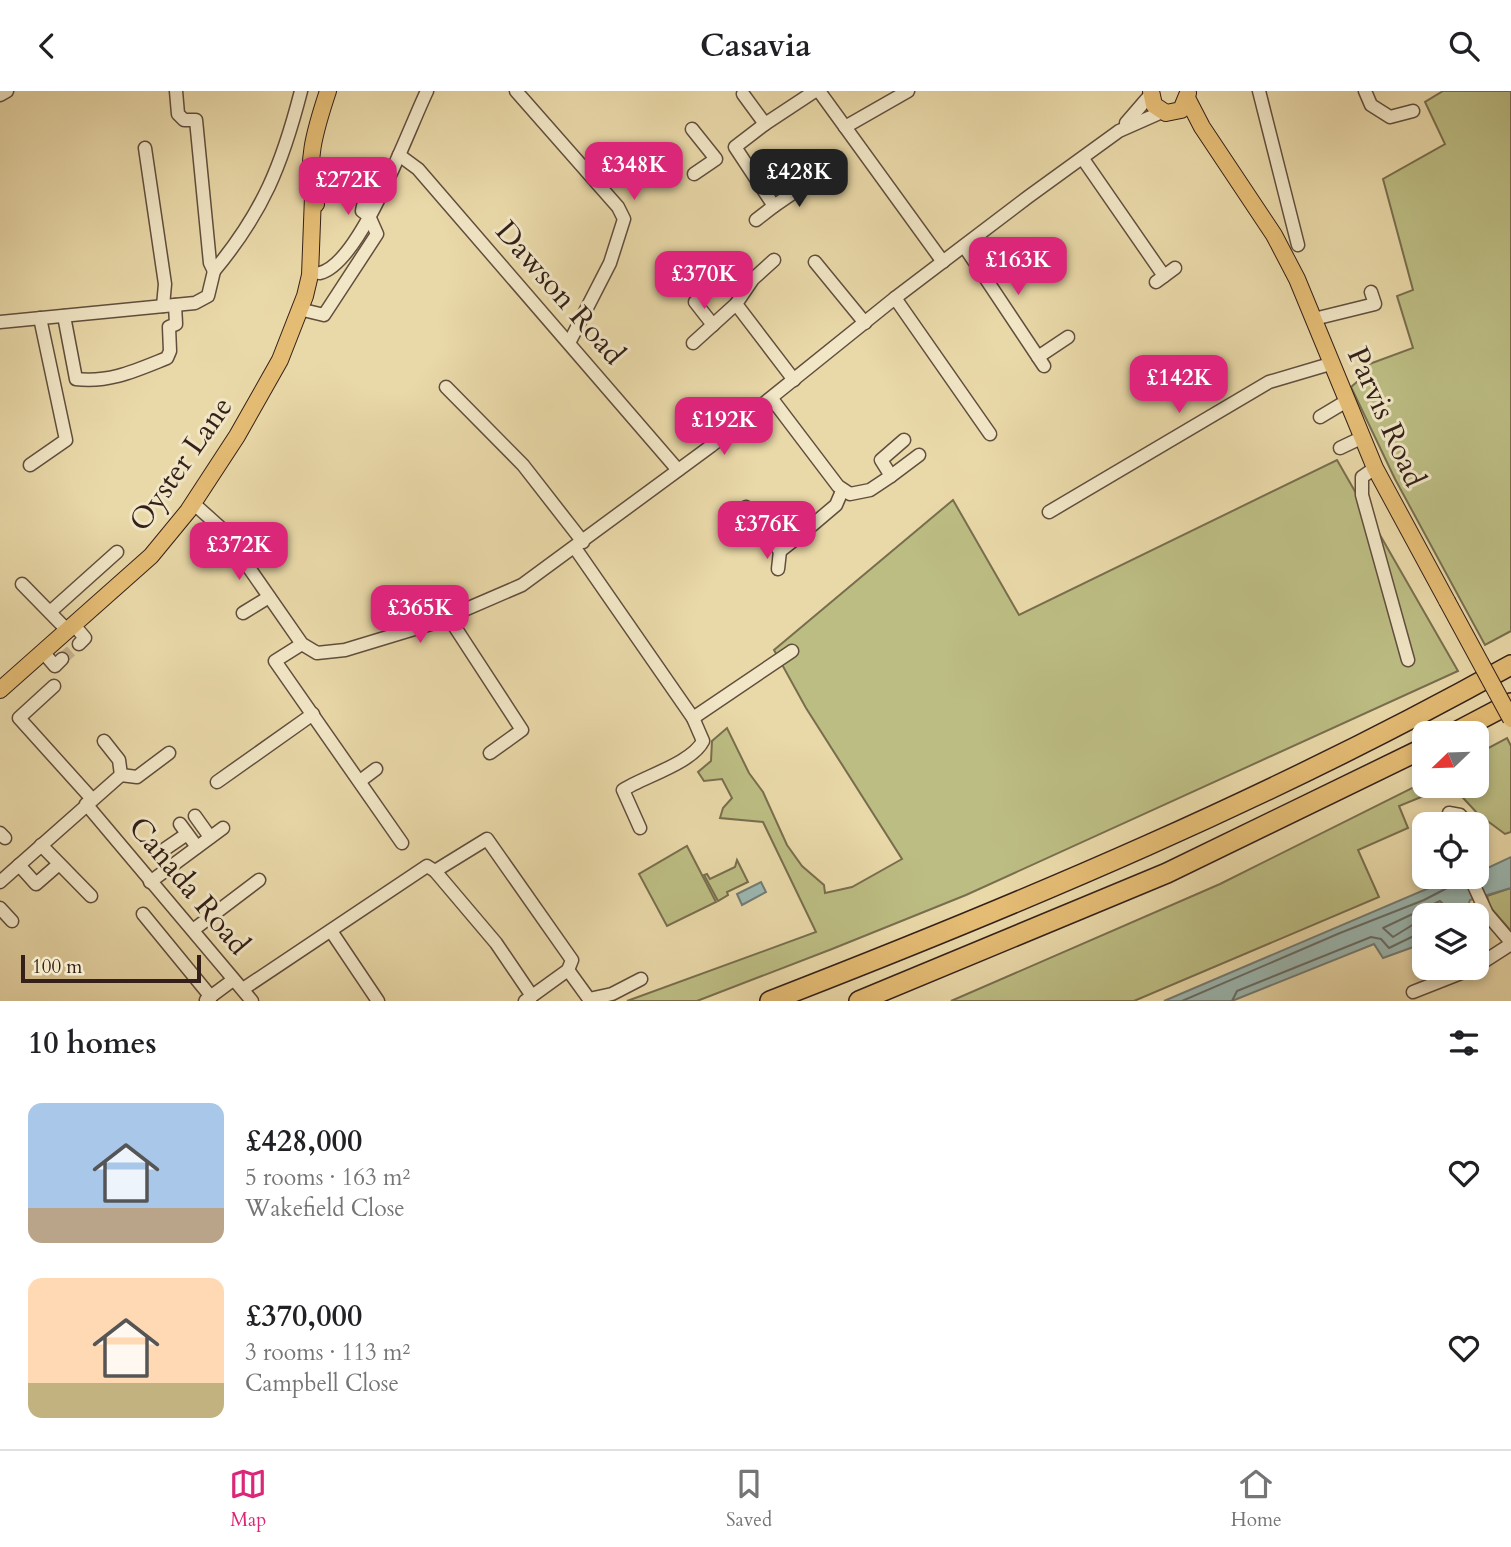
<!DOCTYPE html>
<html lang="en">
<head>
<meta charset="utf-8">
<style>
	:root { --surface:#fff; --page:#f6f6f6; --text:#202124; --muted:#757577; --line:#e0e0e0; --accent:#db2777 }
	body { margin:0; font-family:Cardo,serif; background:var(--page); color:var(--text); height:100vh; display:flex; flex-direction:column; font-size:26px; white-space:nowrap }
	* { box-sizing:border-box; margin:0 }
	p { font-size:23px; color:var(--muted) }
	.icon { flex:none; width:38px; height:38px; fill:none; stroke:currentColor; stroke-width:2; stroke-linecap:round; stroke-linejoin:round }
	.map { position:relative; height:910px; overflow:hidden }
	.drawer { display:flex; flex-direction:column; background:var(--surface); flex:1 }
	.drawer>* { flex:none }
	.needle { width:46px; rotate:247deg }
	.fabs { position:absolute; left:1412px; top:630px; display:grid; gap:14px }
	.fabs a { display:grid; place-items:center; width:77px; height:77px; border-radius:14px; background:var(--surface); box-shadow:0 4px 10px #0003; font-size:35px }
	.scale { position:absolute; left:21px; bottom:18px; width:180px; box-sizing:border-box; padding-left:7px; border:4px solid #342019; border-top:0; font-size:19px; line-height:24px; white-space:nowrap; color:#342019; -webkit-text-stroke:5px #f1e6c6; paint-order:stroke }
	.price { position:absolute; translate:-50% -60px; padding:0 16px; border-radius:14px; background:var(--accent); color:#fff; font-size:23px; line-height:46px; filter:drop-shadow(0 2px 4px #0008) }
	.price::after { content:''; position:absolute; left:50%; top:42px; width:21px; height:16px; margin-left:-10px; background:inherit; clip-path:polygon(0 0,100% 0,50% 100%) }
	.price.active { background:#222; color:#fff }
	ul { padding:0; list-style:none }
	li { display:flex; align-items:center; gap:21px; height:175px; padding:0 28px }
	li span { display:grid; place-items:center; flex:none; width:196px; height:140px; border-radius:14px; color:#555 }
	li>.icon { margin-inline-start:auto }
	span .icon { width:84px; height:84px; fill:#fffc; stroke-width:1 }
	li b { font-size:30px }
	h2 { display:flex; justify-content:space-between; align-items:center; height:84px; padding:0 28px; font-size:30px }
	header { display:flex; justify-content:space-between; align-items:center; height:91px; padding:0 28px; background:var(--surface); font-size:32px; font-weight:700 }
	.tab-bar { display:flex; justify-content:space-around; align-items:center; height:98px; border-top:2px solid var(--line); background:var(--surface); font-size:19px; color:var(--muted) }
	.tab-bar a { display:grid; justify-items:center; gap:4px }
	.tab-bar .active { color:var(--accent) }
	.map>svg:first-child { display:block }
</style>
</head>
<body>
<header><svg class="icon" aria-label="back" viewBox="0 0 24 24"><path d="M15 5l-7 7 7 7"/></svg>Casavia<svg class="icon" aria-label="search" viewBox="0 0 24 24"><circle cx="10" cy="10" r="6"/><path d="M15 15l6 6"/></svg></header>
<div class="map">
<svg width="1511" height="910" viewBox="0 0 1511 910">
	<rect width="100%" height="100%" fill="#e9d8a8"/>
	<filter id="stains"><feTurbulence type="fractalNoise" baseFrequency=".00286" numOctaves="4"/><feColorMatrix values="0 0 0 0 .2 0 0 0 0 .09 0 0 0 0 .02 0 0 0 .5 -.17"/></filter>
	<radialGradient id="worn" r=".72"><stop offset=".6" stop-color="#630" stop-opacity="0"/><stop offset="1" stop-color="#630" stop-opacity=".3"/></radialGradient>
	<g fill="#bcbd83" stroke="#786e4e" stroke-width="2">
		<polygon points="1443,0 1511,0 1511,540 1485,554 1395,388 1351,296 1365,284 1364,275 1413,257 1397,205 1413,199 1383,88 1445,53 1425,11"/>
		<polygon points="1337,369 1458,580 966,804 832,858 697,910 627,910 816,841 763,731 720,727 723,717 732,707 722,688 704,690 698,681 711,670 712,650 727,637 749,682 763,701 787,754 802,775 824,794 825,802 852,796 902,768 806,617 774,559 953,409 1019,524"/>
		<polygon points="1507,647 1511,655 1511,741 1505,743 1478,723 1452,695 1477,695 1477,663"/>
		<polygon points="1424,691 1424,695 1448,695 1399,715 1408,737 1358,759 1379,806 1134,910 951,910 1220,793"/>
		<polygon points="687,755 716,811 667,835 639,783"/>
		<polygon points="737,769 748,791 727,801 728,804 718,810 704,784 707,783 710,788 735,776"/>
		<polygon points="1511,797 1511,840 1490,816 1487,805"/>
	</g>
	<g fill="#9bb8b2" stroke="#727b75" stroke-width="2">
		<polygon points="1511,766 1511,797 1470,809 1467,818 1449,824 1424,824 1424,846 1420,848 1419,854 1383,867 1374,853 1232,910 1164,910 1450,788 1477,786 1479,781"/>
		<polygon points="761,791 766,801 742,814 737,803"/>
	</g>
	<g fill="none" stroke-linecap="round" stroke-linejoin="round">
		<g stroke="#686c66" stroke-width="2">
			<polyline points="1424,831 1414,833 1393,846 1383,837 1440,810 1443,813 1442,824"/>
			<polyline points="1182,910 1340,842 1424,809 1451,795 1465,795"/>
			<polyline points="1232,910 1237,900 1371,846 1381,848 1389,857 1424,840"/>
		</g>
		<polyline stroke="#c5b38b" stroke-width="12" stroke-dasharray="12 6" stroke-linecap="butt" points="62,568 79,553"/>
		<g stroke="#614e3d" stroke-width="15">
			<g id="minor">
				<path d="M176,0l2,23 6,6h12l14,143 4,8c49,-59 68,-106 87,-180"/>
				<polyline points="516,0 618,116 624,128 610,172 569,252"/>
				<polyline points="819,0 943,171"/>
				<polyline points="1259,0 1298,154"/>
				<polyline points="1365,0 1371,14 1390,26 1413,20"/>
				<polyline points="743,3 765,33 815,0"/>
				<polyline points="0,4 7,0"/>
				<polyline points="1126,32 1151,3"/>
				<polyline points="845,36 908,0"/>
				<polyline points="692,38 716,68 694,83"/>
				<polyline points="145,57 165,193 163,215"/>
				<polyline points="399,64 418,78 678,379"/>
				<polyline points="1083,68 1164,185"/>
				<polyline points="774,115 806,93"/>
				<polyline points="756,129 774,115 735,56 765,33"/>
				<polyline points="964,155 1044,275"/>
				<polyline points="774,169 753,188 736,213 794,289"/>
				<polyline points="815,171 865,232"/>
				<path d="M320,182c41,-10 88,-143 107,-182"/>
				<polyline points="1156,191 1175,177"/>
				<polyline points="895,207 990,343"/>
				<polyline points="695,211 713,234"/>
				<polyline points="299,218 324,224 377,143 369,125 362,120 363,115 389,84"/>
				<path d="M64,225l12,63c34,4 61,-9 91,-21l3,-7 -1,-24 7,-3 -1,-19"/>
				<polyline points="1314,228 1375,213 1371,201"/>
				<polyline points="0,231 195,212 208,205 214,180"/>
				<polyline points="693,252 736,213"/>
				<polyline points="1038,266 1068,246"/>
				<polyline points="446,296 523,374 583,451"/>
				<polyline points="772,308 838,395 850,403 870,399 891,385 881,369 904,349"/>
				<polyline points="1320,326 1345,311"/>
				<polyline points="1340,357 1361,347"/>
				<polyline points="30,374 66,349 40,227"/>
				<polyline points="1375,377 1362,386 1362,404 1408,569"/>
				<polyline points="891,385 919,364"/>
				<polyline points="193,412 222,438 302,553 317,562 345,559 434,532 522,494 711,355 895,207 1028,106 1119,40 1162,21"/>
				<polyline points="746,416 780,460 803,442"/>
				<polyline points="785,420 803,442 836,414 842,400"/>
				<polyline points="1049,421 1269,291 1330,273"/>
				<path d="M575,457l118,170 10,23c-11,22 -60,36 -80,49l17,38"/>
				<polyline points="778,478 780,460"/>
				<polyline points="22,493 67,539"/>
				<polyline points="50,521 117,461"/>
				<polyline points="243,522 269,506"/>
				<polyline points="449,527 522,639 490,662"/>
				<polyline points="74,534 85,547 79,553"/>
				<polyline points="302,553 275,570 402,752"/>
				<polyline points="43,561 55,575 62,568"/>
				<polyline points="54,595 19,627 92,708"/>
				<polyline points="693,627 792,560"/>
				<polyline points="104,650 119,669 121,684"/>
				<polyline points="121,684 137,686 169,662"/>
				<polyline points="360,690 376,678"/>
				<polyline points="217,691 313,623"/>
				<polyline points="86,713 252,910"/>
				<polyline points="1449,722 1460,724 1468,733"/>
				<polyline points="195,725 210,746"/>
				<polyline points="180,733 197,756"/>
				<polyline points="0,742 5,747"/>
				<polyline points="41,754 91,805"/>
				<polyline points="165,758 187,743"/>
				<polyline points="19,774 36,793 59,773"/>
				<polyline points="435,780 487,748 572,869 568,879 525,910"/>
				<polyline points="1470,786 1487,823 1511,851"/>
				<polyline points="0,791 121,684"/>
				<polyline points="150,791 223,737"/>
				<polyline points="0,817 12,830"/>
				<polyline points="143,823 211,906"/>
				<polyline points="193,839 259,789"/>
				<polyline points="331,840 378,910"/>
				<polyline points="1477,875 1511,853"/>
				<polyline points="568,879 589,908 612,903 641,888"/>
				<polyline points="243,898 427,775 435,780 496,852 532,905"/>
				<polyline points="1413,901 1474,877"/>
				<polyline points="206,909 233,889"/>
			</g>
		</g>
		<g stroke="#342019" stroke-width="18">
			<g id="major">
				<polyline points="1151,0 1154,14 1166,22 1181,19 1188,2"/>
				<polyline points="1188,9 1202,36 1274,144 1297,188 1375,377 1447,510"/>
				<path d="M316,113c-13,-37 0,-77 12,-113"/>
				<polyline points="0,599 151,465 188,420 237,345 280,269 305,205 310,184 313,105"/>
			</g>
		</g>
		<g stroke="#342019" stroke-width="22">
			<g id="highway">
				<polyline points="1454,642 1511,612"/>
				<path d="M770,910c253,-98 504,-204 741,-336"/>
				<polyline points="859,910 1167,782 1424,657"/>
			</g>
		</g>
		<use href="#minor" stroke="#f1e6c6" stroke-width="12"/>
		<use href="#major" stroke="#e4bc74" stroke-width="16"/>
		<use href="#highway" stroke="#e4bc74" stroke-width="19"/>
		<g stroke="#342019" stroke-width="18" stroke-linecap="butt">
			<polyline id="major-bridge" points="1447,510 1511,628"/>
		</g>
		<use href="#major-bridge" stroke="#e4bc74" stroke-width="16"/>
	</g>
	<g text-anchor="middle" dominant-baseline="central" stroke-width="6" stroke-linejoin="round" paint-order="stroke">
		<g font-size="30" fill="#342019" stroke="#f1e6c6">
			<text transform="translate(560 202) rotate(49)">Dawson Road</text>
			<text transform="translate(1386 326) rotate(66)">Parvis Road</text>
			<text transform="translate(181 373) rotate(-55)">Oyster Lane</text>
			<text transform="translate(189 795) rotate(50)">Canada Road</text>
		</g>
	</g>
	<rect width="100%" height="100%" filter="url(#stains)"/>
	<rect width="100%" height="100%" fill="url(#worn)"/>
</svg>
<div class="fabs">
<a><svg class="needle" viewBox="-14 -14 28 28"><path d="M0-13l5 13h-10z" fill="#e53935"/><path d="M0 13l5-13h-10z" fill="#757577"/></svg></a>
<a><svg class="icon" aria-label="locate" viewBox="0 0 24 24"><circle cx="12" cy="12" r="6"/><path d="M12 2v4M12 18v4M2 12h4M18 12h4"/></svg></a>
<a><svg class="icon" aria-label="layers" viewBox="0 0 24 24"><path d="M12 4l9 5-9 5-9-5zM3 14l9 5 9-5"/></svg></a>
</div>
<div class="scale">100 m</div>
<b class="price" style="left:634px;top:111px">£348K</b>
<b class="price active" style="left:799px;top:118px">£428K</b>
<b class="price" style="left:348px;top:126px">£272K</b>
<b class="price" style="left:1018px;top:206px">£163K</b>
<b class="price" style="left:704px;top:220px">£370K</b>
<b class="price" style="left:1179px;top:324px">£142K</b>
<b class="price" style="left:724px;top:366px">£192K</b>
<b class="price" style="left:767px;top:470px">£376K</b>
<b class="price" style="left:239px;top:491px">£372K</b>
<b class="price" style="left:420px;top:554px">£365K</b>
</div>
<section class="drawer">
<h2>10 homes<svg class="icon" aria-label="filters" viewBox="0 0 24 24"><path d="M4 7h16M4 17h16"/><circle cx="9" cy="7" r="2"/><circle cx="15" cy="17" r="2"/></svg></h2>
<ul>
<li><span style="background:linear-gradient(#a9c7e8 75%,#b9a48a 0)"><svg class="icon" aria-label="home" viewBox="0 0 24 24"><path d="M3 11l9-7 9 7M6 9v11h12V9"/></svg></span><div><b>£428,000</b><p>5 rooms · 163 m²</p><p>Wakefield Close</p></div><svg class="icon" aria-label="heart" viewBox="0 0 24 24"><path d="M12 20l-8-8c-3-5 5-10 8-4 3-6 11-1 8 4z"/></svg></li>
<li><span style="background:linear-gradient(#ffd9b3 75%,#c2b280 0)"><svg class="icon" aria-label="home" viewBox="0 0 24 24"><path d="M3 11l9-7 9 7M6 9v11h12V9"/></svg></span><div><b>£370,000</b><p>3 rooms · 113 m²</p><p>Campbell Close</p></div><svg class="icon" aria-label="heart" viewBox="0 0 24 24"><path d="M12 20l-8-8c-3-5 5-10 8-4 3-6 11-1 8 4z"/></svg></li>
</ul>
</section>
<nav class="tab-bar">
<a class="active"><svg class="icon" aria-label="map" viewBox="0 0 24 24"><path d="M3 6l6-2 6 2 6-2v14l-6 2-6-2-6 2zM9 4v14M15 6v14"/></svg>Map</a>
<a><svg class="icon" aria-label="saved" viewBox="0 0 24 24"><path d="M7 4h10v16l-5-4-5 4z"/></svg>Saved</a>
<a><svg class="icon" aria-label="home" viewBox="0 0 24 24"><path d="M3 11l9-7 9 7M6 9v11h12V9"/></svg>Home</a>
</nav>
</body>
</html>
